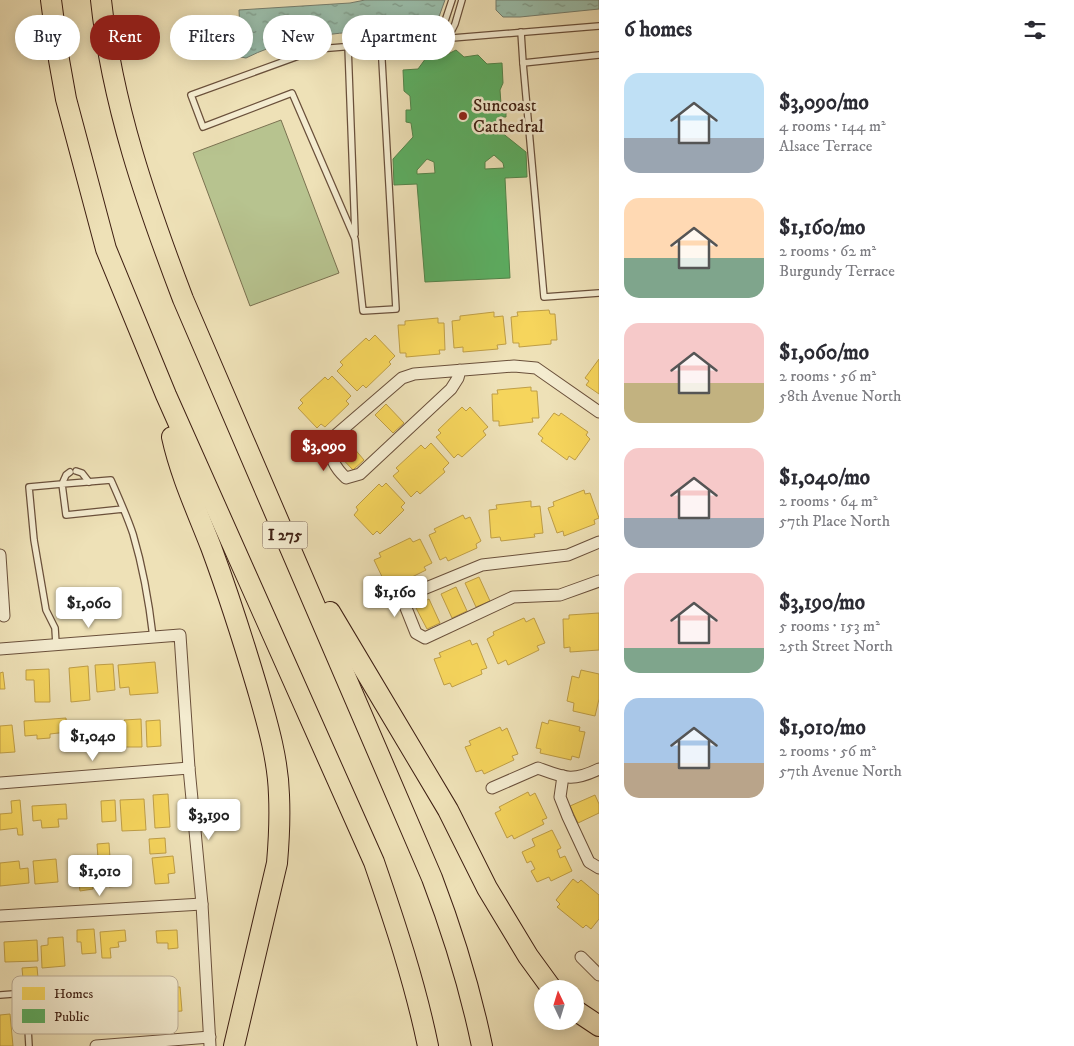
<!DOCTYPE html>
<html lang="en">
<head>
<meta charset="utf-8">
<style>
	:root { --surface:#fff; --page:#f2f2f3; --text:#2b2b33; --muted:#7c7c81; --accent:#8f2418 }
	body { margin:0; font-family:"IM FELL DW Pica",serif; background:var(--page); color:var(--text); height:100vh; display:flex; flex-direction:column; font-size:19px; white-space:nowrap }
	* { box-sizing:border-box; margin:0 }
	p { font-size:16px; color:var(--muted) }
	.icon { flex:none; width:28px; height:28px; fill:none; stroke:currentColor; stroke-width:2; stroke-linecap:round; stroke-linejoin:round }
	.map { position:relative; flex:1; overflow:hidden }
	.panel { display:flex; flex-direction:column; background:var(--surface); width:475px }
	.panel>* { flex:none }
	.top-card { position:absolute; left:15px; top:15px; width:475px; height:45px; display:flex; gap:10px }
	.needle { width:32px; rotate:356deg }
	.tools { position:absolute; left:534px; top:980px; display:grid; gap:10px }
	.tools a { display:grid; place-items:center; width:50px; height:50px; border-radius:50%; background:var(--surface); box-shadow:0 2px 12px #0003; font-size:25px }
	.price { position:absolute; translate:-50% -42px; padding:0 11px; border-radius:5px; background:#fff; color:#222; font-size:16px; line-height:32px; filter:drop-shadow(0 1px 2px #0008) }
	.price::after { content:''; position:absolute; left:50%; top:30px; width:15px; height:11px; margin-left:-8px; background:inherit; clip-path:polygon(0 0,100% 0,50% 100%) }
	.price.current { background:var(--accent); color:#fff }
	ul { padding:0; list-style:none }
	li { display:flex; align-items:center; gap:15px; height:125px; padding:0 25px }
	li span { display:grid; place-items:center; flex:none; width:140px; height:100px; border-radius:15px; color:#555 }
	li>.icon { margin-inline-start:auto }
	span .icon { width:60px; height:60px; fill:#fffc; stroke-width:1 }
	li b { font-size:21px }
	h2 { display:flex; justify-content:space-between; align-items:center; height:60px; padding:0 25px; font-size:21px }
	.chip { padding:0 18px; border-radius:22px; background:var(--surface); box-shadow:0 2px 12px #0003; font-size:18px; line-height:45px }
	.chip.current { background:var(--accent); color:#fff }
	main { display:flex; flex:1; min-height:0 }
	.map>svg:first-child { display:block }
</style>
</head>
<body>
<main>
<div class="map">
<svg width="599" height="1046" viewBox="0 0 599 1046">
	<defs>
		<pattern id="water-ripples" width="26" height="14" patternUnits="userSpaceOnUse" patternTransform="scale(1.25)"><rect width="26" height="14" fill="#9abeab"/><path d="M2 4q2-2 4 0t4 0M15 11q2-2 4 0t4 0" fill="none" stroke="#7f9a8a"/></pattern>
	</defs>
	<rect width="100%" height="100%" fill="#eee1b7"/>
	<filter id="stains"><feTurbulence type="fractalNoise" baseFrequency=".004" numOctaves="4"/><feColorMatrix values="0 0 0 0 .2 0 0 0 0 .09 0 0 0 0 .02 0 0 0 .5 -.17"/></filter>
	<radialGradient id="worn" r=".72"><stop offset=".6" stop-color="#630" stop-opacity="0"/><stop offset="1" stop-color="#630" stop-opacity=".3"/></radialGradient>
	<polygon fill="#b7c38f" stroke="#7a7150" points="281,120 339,273 250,306 193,153"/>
	<g fill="url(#water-ripples)" stroke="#757e6e">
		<path d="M365,0h80l-9,25c-65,9 -129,2 -190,33l-11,-2 5,-24 -1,-22 111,-7z"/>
		<polygon points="496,0 599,0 599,9 520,17 503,17 496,10"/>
	</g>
	<g fill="#f6d55c" stroke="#bf9e46">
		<polygon points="549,310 550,314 555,314 557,340 551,340 551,344 519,347 519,343 513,343 511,317 518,316 517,312"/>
		<polygon points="494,312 494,317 503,316 506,344 497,345 498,349 463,352 463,347 454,348 452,321 460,320 460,316"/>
		<polygon points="438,318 438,323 444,323 445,350 439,350 440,354 406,357 406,353 400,353 398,325 405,325 405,321"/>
		<polygon points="375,335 395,356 389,362 391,364 366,388 363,385 357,391 337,371 343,365 340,362 366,338 369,341"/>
		<polygon points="599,359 599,394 586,385 589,381 585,378"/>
		<polygon points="332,376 351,396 346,401 349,404 325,427 321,424 317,428 298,408 303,403 300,400 325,377 328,380"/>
		<polygon points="531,387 531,391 537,391 539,418 532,418 533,422 499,426 499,421 493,421 492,394 498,394 497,390"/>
		<polygon points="386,404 404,423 393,433 375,415"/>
		<polygon points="462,407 466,411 470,407 488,427 483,431 486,435 462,457 458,454 454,458 436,437 441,433 438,430"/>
		<polygon points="554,413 559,416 561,413 588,432 586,435 590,439 575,460 569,456 567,460 541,441 543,438 538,434"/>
		<polygon points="347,440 364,460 353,470 335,451"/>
		<polygon points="431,443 449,463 443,469 445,472 420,494 417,491 411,497 393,476 399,471 396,468 421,445 425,449"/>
		<polygon points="386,483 405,503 401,507 404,510 380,534 377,531 373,535 354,515 358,510 356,507 379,484 382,487"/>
		<polygon points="584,490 585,494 590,493 599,518 594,520 595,524 564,536 563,531 557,533 548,508 554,506 553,502"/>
		<polygon points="531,501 531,507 540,506 543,533 534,534 535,537 501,541 500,537 491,538 489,510 497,509 496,505"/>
		<polygon points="463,515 465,519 470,517 481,541 476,544 477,548 448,561 446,557 440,560 429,535 436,532 434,529"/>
		<polygon points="410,538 413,542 420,539 432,563 424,567 426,570 396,585 394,581 386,585 374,560 381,557 379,553"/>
		<polygon points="479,577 490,601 476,607 465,583"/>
		<polygon points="456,587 467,611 452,618 441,594"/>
		<polygon points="429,599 440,623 427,629 415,606"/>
		<polygon points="599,613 599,650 570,652 570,647 564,648 563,619 569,619 569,615"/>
		<polygon points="524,618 526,622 534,618 545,643 537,646 539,650 508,665 506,660 498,664 487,639 494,635 493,632"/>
		<polygon points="470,640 472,645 477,643 487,668 481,670 482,674 452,687 450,683 444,685 434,659 441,657 439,653"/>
		<polygon points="155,662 158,693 130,695 129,687 120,688 118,665"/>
		<polygon points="113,664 115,690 97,692 95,665"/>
		<polygon points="88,666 90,700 71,702 69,668"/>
		<polygon points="49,669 50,702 35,702 34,680 26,680 26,670"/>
		<polygon points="581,670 599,674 599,699 595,716 573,711 574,703 567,701 572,676 579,678"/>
		<polygon points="3,672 5,689 0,689 0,673"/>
		<polygon points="66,718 67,732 50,734 50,738 37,739 37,735 25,736 24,721"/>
		<polygon points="141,719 142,747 125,747 124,720"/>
		<polygon points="160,720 161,746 147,747 146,721"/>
		<polygon points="549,720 580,727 579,731 585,732 579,758 572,756 571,760 540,753 541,749 536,748 542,722 548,724"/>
		<polygon points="12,725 15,752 0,753 0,726"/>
		<polygon points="500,727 502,731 507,728 518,754 512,756 514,760 484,774 482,770 476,772 465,747 471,745 469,741"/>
		<polygon points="114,728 116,749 98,750 97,729"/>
		<polygon points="92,733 92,748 77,748 76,734"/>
		<polygon points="528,792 530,796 535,793 547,818 542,820 544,824 514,839 512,835 507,838 495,813 501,810 499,807"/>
		<polygon points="168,794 170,827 155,828 153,795"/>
		<polygon points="595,795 599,804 599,813 578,823 570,806"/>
		<polygon points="144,799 146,830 122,831 120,800"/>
		<polygon points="20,800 23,835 18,835 17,828 0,830 0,814 12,813 11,801"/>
		<polygon points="115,800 116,821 102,822 101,801"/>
		<polygon points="66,804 67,819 58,819 59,827 42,828 41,820 33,821 32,806"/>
		<polygon points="552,830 561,848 557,850 560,858 565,856 572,871 551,881 549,877 537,882 531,871 535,869 531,861 527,863 522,852 535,846 532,839"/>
		<polygon points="165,838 166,853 150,854 149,839"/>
		<polygon points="109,843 110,858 98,858 97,844"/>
		<polygon points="173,856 175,873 168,874 169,883 155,884 152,858"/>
		<polygon points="56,859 58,882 35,884 33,861"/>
		<polygon points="19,861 20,869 28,868 29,883 0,886 0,863"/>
		<polygon points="91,865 93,889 80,891 77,866"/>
		<polygon points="108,865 118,865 118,872 128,871 129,885 109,887"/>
		<polygon points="573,879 578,883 581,880 599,895 599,919 591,929 586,925 583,928 557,907 560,904 556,900"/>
		<polygon points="94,929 96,953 82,954 81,942 77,942 77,930"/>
		<polygon points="125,930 126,941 118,942 119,947 110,948 111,958 102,958 100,932"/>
		<polygon points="177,930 178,948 168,949 168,943 157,943 156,931"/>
		<polygon points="63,937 65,966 42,968 41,946 48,945 48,938"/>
		<polygon points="37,940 38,961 5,962 4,942"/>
		<polygon points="37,967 38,978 23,979 22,968"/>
		<polygon points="166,987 180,987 182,1011 168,1012"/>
		<polygon points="10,1014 13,1046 0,1046 0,1015"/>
	</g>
	<path fill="#5aae61" stroke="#528349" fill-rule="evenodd" d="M456,50l8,7 14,-2 9,9 15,-1 1,20 -3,7 1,14h5v13h-4l-1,15 25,20 1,25 -22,1 5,100 -85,4 -8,-98 -23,1 -1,-26 20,-22 -2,-14 -5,-1v-12h5l-1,-14 -6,-5 -1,-21 15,-1 8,-11h14zM494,155l9,8 1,5 -19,1v-7zM427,159l7,3 1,11 -18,1v-4z"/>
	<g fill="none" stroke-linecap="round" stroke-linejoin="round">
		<g stroke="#6a503b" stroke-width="8">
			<g id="service">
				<polyline points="452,0 444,24 448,38 455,24 462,0"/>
				<polyline points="521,32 523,63"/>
				<polyline points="381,43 396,309 363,311 355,239 292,93 203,127 191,95 318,49 599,26"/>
				<polyline points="348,46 355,234"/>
				<polyline points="599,55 523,63 544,297 599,293"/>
				<polyline points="76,471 82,473 89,482"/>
				<path d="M123,509l-57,6 -4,-31 49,-4c8,18 16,36 22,54 10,34 16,68 20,103"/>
				<polyline points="56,644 55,628 46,610 34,540 29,487 62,484 66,475 70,472"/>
				<polyline points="0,995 26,993 29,1046"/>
			</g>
		</g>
		<g stroke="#6a503b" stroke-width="13">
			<g id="minor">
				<path d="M460,370l-2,8 -7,11 -91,85 -14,4c-12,-11 -16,-21 -17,-37l73,-63 12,-4 100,-8 22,2 63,44"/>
				<polyline points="599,542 568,555 482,565 409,595 404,603 416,633 425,638 513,597 560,595 599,581"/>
				<polyline points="0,555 4,616"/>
				<polyline points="0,649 180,635 189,768 202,904 210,1046"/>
				<polyline points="563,776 560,797 568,817 589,862 599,868"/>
				<polyline points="0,783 189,768"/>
				<path d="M492,788l46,-20c27,10 34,14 61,1"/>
				<polyline points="0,916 202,904"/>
				<polyline points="581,957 599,975"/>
				<polyline points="96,1046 210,1037"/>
			</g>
		</g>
		<g stroke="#3e1f12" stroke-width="22">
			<g id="motorway">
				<path d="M51,0l8,60 7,39 40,150 60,146 208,467c21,61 41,121 54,184"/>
				<path d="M101,0c11,104 45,202 82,299l249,579c21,55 38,110 50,168"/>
				<path d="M172,437c8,37 25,74 39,110 17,46 32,93 46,140 10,35 21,71 22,108 1,22 0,45 -2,68l-43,183"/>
				<polyline points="330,612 448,810 487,888 528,956 552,989"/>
				<polyline points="575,1010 599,1026"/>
			</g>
		</g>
		<use href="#service" stroke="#f4ecd0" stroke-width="5.5"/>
		<use href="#minor" stroke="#f4ecd0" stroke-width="11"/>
		<use href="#motorway" stroke="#eee1b7" stroke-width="20"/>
	</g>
	<circle fill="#8f2418" stroke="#f4ecd0" stroke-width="2" cx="463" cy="116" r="5"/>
	<g text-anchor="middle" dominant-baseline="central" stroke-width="5" stroke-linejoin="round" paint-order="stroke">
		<rect fill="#f4ecd0" stroke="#755c4b" stroke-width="1" x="262.5" y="521.5" width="45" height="27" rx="4"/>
		<g font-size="16" font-weight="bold" fill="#3e1f12">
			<text x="285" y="535">I 275</text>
		</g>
		<g font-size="18" fill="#3e1f12" stroke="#f4ecd0" text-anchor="start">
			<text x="473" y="106">Suncoast<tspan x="473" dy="21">Cathedral</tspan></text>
		</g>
	</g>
	<rect x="12" y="976" width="166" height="58" rx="8" fill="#f4ecd0" stroke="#bdae97" stroke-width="1"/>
	<rect x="22" y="987" width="23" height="13" fill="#f6d55c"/>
	<rect x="22" y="1009" width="23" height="14" fill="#5aae61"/>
	<g font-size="14" fill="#3e1f12">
		<text x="54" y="998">Homes</text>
		<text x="54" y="1021">Public</text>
	</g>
	<rect width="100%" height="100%" filter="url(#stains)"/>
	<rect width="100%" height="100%" fill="url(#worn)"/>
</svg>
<div class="tools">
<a><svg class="needle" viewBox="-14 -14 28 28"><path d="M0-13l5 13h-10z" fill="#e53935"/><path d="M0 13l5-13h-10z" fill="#7c7c81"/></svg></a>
</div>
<b class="price current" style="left:324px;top:472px">$3,090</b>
<b class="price" style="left:395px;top:618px">$1,160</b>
<b class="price" style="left:89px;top:629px">$1,060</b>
<b class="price" style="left:93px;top:762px">$1,040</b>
<b class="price" style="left:209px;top:841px">$3,190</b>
<b class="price" style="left:100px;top:897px">$1,010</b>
<div class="top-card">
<a class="chip">Buy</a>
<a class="chip current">Rent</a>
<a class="chip">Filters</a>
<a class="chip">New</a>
<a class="chip">Apartment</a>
</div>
</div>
<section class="panel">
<h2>6 homes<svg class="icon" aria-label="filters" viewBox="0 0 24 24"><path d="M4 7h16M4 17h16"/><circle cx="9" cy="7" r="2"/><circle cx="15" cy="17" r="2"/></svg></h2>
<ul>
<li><span style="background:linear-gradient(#bfe0f5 65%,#9aa5b1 0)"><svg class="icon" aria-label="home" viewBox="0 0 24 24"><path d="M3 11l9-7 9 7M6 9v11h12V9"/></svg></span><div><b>$3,090/mo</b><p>4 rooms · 144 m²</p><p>Alsace Terrace</p></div></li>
<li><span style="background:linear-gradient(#ffd9b3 60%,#7fa58c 0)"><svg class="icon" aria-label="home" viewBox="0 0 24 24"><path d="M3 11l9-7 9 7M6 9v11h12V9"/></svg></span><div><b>$1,160/mo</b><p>2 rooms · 62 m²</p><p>Burgundy Terrace</p></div></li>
<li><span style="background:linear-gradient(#f6c9c9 60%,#c2b280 0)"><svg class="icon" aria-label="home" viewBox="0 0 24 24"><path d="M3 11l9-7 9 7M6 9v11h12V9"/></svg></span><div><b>$1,060/mo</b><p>2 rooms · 56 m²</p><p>58th Avenue North</p></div></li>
<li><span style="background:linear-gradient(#f6c9c9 70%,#9aa5b1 0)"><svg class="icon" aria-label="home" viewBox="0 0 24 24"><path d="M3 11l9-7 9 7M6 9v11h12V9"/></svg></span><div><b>$1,040/mo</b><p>2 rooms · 64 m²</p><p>57th Place North</p></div></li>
<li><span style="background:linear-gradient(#f6c9c9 75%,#7fa58c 0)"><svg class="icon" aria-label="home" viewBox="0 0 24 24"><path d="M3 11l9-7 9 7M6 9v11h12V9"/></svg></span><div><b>$3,190/mo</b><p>5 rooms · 153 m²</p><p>25th Street North</p></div></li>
<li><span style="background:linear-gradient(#a9c7e8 65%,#b9a48a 0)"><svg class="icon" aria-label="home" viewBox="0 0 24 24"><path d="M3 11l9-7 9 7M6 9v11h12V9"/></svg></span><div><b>$1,010/mo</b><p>2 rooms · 56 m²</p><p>57th Avenue North</p></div></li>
</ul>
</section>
</main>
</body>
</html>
